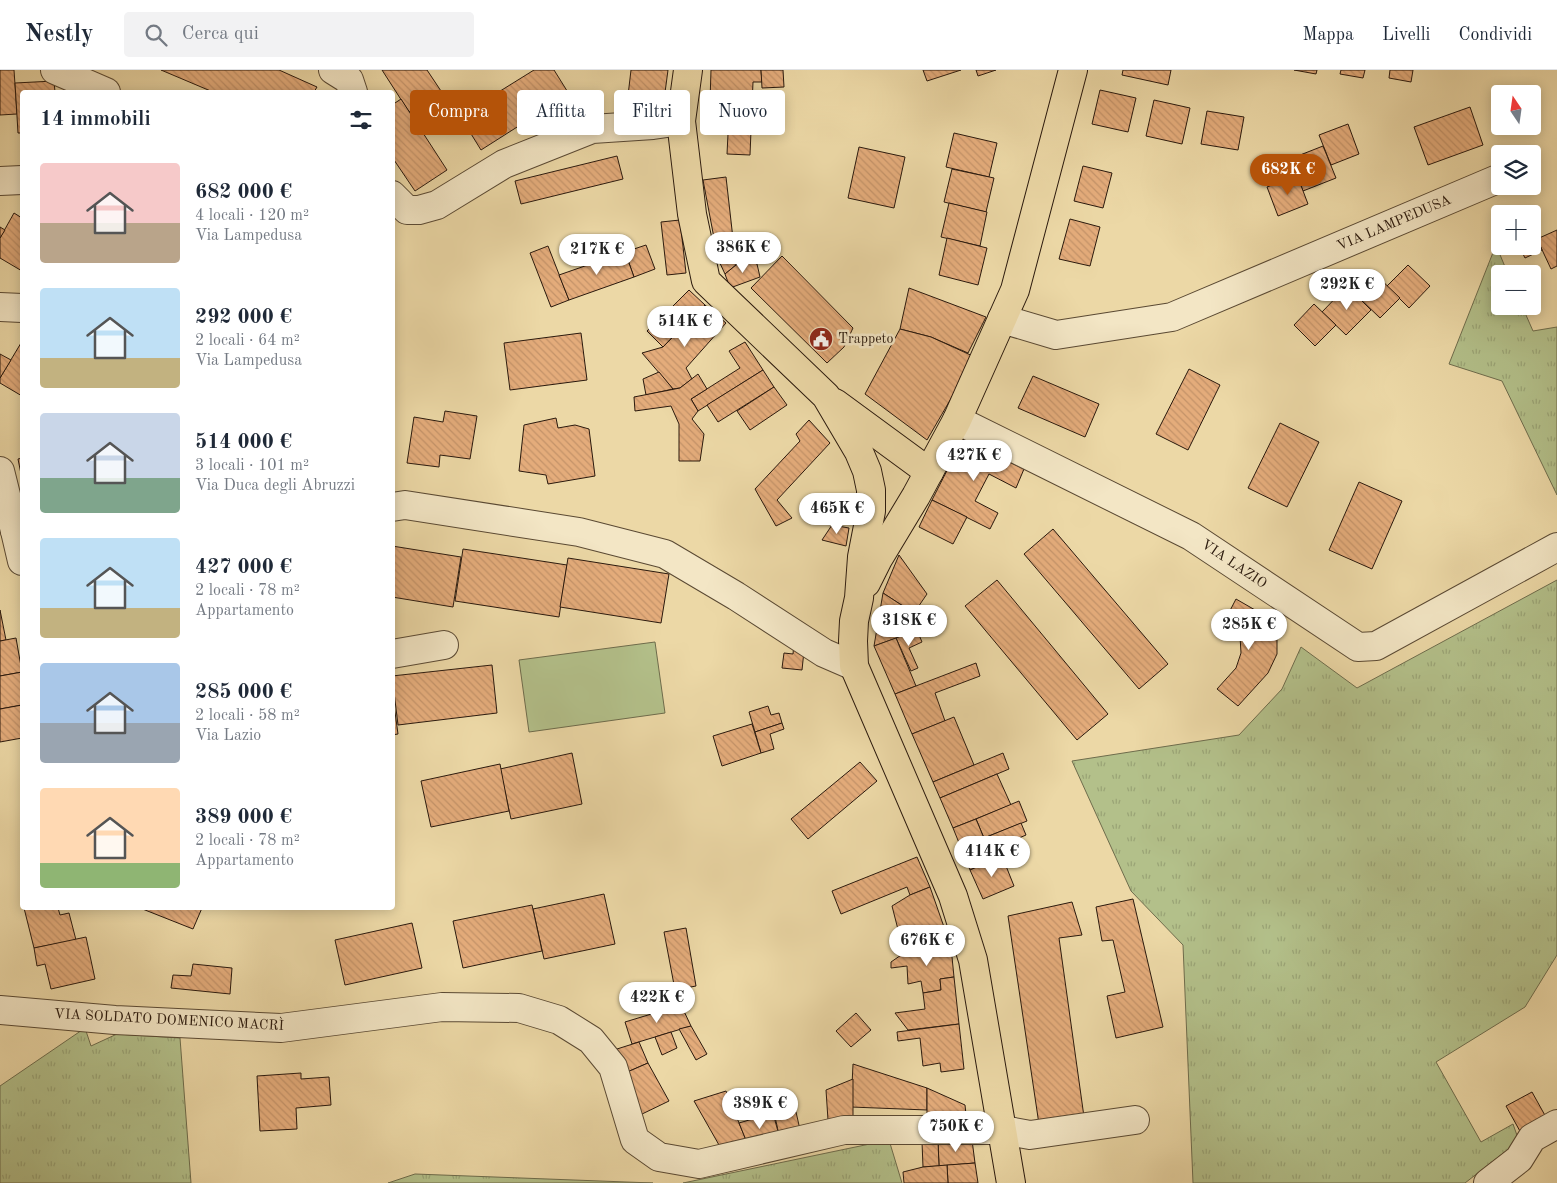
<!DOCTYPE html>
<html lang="it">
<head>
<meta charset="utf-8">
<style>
	:root { --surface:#fff; --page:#f2f2f3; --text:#1f2937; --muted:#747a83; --line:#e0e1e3; --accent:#b45309 }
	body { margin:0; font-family:"Old Standard TT",serif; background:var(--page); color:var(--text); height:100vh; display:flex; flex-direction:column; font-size:19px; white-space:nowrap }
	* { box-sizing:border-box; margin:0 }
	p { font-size:16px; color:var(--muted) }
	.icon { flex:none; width:28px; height:28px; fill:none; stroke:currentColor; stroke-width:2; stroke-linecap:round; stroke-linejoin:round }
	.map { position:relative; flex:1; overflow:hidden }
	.sheet { position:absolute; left:20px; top:20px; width:375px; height:820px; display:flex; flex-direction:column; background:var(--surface); border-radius:5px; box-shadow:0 2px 12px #0003 }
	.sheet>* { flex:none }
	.guide { position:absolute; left:410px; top:20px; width:475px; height:45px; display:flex; gap:10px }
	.needle { width:32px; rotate:347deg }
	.tools { position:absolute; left:1491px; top:15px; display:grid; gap:10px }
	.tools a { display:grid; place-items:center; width:50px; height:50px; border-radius:5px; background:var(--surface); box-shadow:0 2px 12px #0003; font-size:25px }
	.price { position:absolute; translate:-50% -42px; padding:0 11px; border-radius:18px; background:#fff; color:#222; font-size:16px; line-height:32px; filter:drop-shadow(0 1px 2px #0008) }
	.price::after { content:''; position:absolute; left:50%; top:30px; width:15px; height:11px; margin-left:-8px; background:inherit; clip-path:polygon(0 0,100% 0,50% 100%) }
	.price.selected { background:var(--accent); color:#fff }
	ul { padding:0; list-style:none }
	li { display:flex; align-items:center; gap:15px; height:125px; padding:0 20px }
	li span { display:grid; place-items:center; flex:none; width:140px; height:100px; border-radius:5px; color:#555 }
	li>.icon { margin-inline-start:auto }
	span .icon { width:60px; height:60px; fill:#fffc; stroke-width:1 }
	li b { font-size:21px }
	h2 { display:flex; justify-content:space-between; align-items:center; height:60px; padding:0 20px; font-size:21px }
	.tag { padding:0 18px; border-radius:5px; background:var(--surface); box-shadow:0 2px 12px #0003; font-size:18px; line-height:45px }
	.tag.selected { background:var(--accent); color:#fff }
	header { display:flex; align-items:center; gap:30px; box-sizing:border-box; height:70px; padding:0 25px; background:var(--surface); border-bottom:1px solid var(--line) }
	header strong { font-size:24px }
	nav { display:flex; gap:28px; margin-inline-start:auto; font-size:18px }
	.search { width:350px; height:45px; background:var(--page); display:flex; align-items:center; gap:12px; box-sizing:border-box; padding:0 18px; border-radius:5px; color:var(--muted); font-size:19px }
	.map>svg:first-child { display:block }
</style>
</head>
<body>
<header>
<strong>Nestly</strong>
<div class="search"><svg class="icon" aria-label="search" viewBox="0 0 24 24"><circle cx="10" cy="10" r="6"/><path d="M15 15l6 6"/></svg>Cerca qui</div>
<nav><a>Mappa</a><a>Livelli</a><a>Condividi</a></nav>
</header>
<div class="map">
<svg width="1557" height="1113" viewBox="0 0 1557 1113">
	<defs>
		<pattern id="grass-tufts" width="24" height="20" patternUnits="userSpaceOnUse" patternTransform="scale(1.25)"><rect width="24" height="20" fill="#b3c08a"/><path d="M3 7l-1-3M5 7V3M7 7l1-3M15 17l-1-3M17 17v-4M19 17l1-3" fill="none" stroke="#9aa476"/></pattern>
		<pattern id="building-back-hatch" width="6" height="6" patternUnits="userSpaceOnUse" patternTransform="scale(1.25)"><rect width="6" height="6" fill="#e4ac7b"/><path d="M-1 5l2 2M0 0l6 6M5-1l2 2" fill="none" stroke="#c49369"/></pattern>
	</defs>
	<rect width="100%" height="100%" fill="#ecd8a6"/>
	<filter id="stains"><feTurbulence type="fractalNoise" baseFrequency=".004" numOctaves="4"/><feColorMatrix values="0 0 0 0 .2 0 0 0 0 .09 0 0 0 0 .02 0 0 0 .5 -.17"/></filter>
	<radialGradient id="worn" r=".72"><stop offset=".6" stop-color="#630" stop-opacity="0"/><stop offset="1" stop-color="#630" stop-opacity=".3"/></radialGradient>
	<g fill="url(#grass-tufts)" stroke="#6e6c4c">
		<polygon points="1496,175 1508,204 1500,204 1500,236 1522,236 1533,261 1557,257 1557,425 1502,311 1449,294"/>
		<polygon points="1557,510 1557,885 1525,937 1436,992 1481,1072 1513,1054 1519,1071 1465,1113 1193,1113 1183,875 1131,821 1072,691 1239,665 1282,619 1301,577 1357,618"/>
		<polygon points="85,958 91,976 117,964 180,968 191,1113 0,1113 0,1016"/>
		<polygon points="889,1070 902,1113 683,1113"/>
		<polygon points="415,1104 653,1113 388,1113"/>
	</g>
	<polygon fill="#b3c08a" stroke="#6e6c4c" points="655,572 665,643 529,662 519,590"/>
	<g fill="url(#building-back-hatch)" stroke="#2a190d">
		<polygon points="0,0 14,0 17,44 0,45"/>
		<polygon points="161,0 279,0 317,17 314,22 213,22"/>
		<polygon points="382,0 427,0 441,21 409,42"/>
		<polygon points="534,0 554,0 569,24 481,80 460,46"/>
		<polygon points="631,0 668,0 664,30 627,34"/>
		<polygon points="711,0 761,0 762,12 753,12 750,85 727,84 728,64 709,63"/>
		<polygon points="761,0 783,0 784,17 762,18"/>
		<polygon points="923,0 961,0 927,11"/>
		<polygon points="976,0 996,0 978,6"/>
		<polygon points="1123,0 1171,0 1168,15 1122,5"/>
		<polygon points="1294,0 1317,0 1316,4"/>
		<polygon points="1341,0 1365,0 1363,8 1340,4"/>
		<polygon points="1390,0 1413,0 1411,12 1389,8"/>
		<polygon points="54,11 55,22 22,22 22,63 18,63 15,13"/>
		<polygon points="1100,20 1136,28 1128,62 1092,54"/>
		<polygon points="401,29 447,100 415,121 392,87 392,35"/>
		<polygon points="1154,30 1190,38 1182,74 1146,66"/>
		<polygon points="1470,37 1483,75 1428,95 1414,57"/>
		<polygon points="1207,41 1244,47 1238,80 1201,74"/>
		<polygon points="1348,54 1359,84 1331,95 1319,65"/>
		<polygon points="954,63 997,73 989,107 946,97"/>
		<polygon points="1323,76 1336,108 1303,121 1290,89"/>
		<polygon points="859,77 905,87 894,138 848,128"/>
		<polygon points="617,86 623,109 521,134 515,111"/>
		<polygon points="1083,96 1112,103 1103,138 1074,131"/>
		<polygon points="952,99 994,108 986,142 944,132"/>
		<polygon points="1297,105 1308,134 1278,146 1267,117"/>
		<polygon points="726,107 736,195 725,204 718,189 703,110"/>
		<polygon points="949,133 987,142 980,176 941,167"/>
		<polygon points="14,143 22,148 22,201 0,188 0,168"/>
		<polygon points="1070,149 1100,157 1090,196 1059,189"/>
		<polygon points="680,150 686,203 667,205 661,152"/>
		<polygon points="0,157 5,160 0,168"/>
		<polygon points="1557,160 1557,196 1551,199 1537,169"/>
		<polygon points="947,168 987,178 978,215 939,205"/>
		<polygon points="1537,169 1542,180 1525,188 1520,178 1532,176 1532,171"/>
		<polygon points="646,175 655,199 634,207 625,182"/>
		<polygon points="548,176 569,230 551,237 530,183"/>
		<polygon points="625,182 634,207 569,230 559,205"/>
		<polygon points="782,186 853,258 844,277 827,293 751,218"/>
		<polygon points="748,190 757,194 760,207 730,218 725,204 736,195"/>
		<polygon points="1408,195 1430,216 1409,238 1387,216"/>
		<polygon points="1376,205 1400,228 1380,248 1356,225"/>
		<polygon points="1347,216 1371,240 1346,265 1322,242"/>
		<polygon points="909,218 986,247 968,283 931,267 900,259"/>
		<polygon points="689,220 705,235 680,259 665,244"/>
		<polygon points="1314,234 1336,255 1315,276 1294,255"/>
		<polygon points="705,235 726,253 686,298 692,309 680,318 673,319 642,283 663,277"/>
		<polygon points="665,244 680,259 663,277 647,261"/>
		<polygon points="900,259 931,267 975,287 927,370 865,324"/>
		<polygon points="581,263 587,310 510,320 504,273"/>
		<polygon points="745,272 763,300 698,341 691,329 740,298 729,281"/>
		<polygon points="21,273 22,274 22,326 0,313 0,308"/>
		<polygon points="0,284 11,290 0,308"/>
		<polygon points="1189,299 1220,315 1188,380 1156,364"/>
		<polygon points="763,300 774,317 718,352 707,335"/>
		<polygon points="659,302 673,319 646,325 643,309"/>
		<polygon points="698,304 707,319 691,329 698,341 692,349 704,364 700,391 679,391 679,354 671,336 635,341 634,327 680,318"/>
		<polygon points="1033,306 1099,334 1085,367 1018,338"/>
		<polygon points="774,317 787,335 750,360 737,341"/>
		<polygon points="445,341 477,346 470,389 440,385 439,397 407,393 414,347 443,352"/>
		<polygon points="556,348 558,358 575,355 589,359 595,406 548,414 546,405 519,401 524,355"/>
		<polygon points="809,350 830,373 777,430 792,448 776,456 755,419 800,371 796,364"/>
		<polygon points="1280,353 1319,372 1287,437 1248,418"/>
		<polygon points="963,369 1024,399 1016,418 989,404 975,431 998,443 990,459 932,430"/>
		<polygon points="22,388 22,409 18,389"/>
		<polygon points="1359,412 1402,431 1372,499 1329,480"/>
		<polygon points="932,430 967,447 953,474 919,457"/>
		<polygon points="832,455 849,458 846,476 822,470"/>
		<polygon points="1053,459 1168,594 1139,619 1024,484"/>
		<polygon points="392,476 461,487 453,537 392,527"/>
		<polygon points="463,479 567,495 559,547 455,531"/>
		<polygon points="899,485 927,524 914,543 883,523"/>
		<polygon points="568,488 669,504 661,553 560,537"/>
		<polygon points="997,510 1108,644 1077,670 965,536"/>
		<polygon points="883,523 906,538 905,565 874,576"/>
		<polygon points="1236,529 1269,548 1277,569 1277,584 1268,603 1238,636 1217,619 1236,598 1241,583 1240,566 1222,556"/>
		<polygon points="0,540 6,570 0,571"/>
		<polygon points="917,560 922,572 909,578 918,598 911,601 896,568"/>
		<polygon points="16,568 22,602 0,606 0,571"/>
		<polygon points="896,568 916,616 895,624 874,576"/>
		<polygon points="794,573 804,581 802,600 782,598 784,583 793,584"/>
		<polygon points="976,593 980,606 935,623 945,651 912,664 895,624"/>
		<polygon points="492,595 497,643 398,655 392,606"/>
		<polygon points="22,602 22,635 0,639 0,606"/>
		<polygon points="392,620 398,664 392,665"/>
		<polygon points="22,635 22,668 0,672 0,639"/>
		<polygon points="768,636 771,645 779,643 782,653 755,662 749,642"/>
		<polygon points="954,647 974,695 933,712 912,664"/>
		<polygon points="782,653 784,659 770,664 774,679 761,683 755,662"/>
		<polygon points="752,654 761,683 722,696 713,666"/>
		<polygon points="572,683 582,734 511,749 500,699"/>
		<polygon points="1003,683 1009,699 940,728 933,712"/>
		<polygon points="860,692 877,711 808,769 791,749"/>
		<polygon points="500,694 509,741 431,757 421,711"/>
		<polygon points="997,704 1011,735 953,758 940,728"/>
		<polygon points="1019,731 1027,751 984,768 976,749"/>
		<polygon points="976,749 993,790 970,800 953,758"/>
		<polygon points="1021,753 1026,765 989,781 984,768"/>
		<polygon points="1002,786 1014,816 983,829 970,800"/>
		<polygon points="917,787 930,817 910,825 907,817 841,844 832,821"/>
		<polygon points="930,817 951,877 904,883 892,836 910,825"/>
		<polygon points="604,824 615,874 544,889 533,839"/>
		<polygon points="1133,829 1163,957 1116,968 1107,926 1125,922 1113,870 1102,871 1096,837"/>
		<polygon points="1072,832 1082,865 1059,868 1085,1054 1040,1061 1008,846"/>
		<polygon points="532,835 542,881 463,898 453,851"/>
		<polygon points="24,838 58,838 60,845 69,843 76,870 34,878"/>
		<polygon points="140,838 202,838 193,859"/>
		<polygon points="412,853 422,898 345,915 335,870"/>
		<polygon points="686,858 696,916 675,920 664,862"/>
		<polygon points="86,867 95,909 51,919 45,894 37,896 34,878"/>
		<polygon points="951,877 954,907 940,909 941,920 923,923 921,911 908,914 907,896 891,898 891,892 904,883"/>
		<polygon points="193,894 232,898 230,924 171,918 173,905 191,906"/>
		<polygon points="954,907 959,954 908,960 895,943 925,939 923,923 941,920 940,909"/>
		<polygon points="681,935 691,956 632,974 625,952"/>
		<polygon points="856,943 871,960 851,977 836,961"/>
		<polygon points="959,954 964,999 941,1002 940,993 923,996 920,968 898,971 897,962"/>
		<polygon points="691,956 707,984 696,990 679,959"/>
		<polygon points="671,962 677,978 662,985 655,967"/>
		<polygon points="639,972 648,993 625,1003 617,979"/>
		<polygon points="648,993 669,1031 640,1045 625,1003"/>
		<polygon points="853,994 927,1018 927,1040 851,1037"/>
		<polygon points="301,1003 301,1009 329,1007 331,1035 296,1038 297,1059 260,1061 257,1006"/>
		<polygon points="853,1009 853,1046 828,1050 826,1020"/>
		<polygon points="927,1018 965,1035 967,1054 927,1054"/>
		<polygon points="726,1021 748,1075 723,1082 694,1031"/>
		<polygon points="1532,1022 1547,1049 1521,1063 1506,1036"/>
		<polygon points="796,1042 801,1064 780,1069 775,1047"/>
		<polygon points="773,1043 780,1069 748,1075 739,1053"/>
		<polygon points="972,1070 975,1093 939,1096 938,1071"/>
		<polygon points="938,1071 939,1096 923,1097 922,1072"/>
		<polygon points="975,1093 978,1113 948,1113 947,1095"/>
		<polygon points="947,1095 948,1113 904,1113 903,1102 923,1097"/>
	</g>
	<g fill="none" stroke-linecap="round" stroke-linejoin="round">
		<g stroke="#5a4933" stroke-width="30">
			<g id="minor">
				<polyline points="55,0 106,22"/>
				<polyline points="333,0 349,10 353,22"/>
				<polyline points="0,111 22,110"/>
				<polyline points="392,125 407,140 419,140 437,135 504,94 592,59 653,55 681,51"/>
				<polyline points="0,237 22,238"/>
				<polyline points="1002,249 1056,265 1172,247 1500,108"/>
				<polyline points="957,350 1191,466 1358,577 1376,576 1557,477"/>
				<polyline points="0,401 15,461 22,461"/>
				<polyline points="392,437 405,435 579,462 665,484 736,526 824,583 854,596"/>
				<polyline points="15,461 22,491"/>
				<polyline points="392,584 444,575"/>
				<polyline points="0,940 115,950 281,958 442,937 519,938 559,950 591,970 613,997 635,1070 659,1087 699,1094 844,1060 1003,1060 1030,1065 1135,1050"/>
				<polyline points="1488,1113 1519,1089 1532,1068 1557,1054"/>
			</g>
		</g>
		<g stroke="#2a190d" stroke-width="30">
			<g id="major">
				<polyline points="688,0 681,51 692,144 706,211 826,326 859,382 867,401 871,420 871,441 862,487 859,528 854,551 853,571 854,596 953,826 973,890 1011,1113"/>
				<polyline points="835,333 929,402"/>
				<polyline points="866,513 878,489 916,426 957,350 1015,220 1073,0"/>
			</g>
		</g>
		<use href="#minor" stroke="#f3e6c5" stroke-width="28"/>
		<use href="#major" stroke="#ecd8a6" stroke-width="28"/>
	</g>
	<defs>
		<g id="civic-disc" transform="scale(1.25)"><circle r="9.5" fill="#8f2418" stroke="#f3e6c5"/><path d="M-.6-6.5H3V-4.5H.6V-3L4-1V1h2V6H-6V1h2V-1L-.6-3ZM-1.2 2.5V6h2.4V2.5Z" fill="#fff"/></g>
	</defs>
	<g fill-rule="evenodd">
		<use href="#civic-disc" x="821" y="269"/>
	</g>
	<g text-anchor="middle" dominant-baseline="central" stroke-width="5" stroke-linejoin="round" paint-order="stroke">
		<g font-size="14" fill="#2a190d" stroke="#f3e6c5">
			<text transform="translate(1394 153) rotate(-23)">VIA LAMPEDUSA</text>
			<text transform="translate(1234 494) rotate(34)">VIA LAZIO</text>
			<text transform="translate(169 950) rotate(3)">VIA SOLDATO DOMENICO MACRÌ</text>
		</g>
		<g font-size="14" fill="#2a190d" stroke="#f3e6c5" text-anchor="start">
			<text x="838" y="269">Trappeto</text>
		</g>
	</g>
	<rect width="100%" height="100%" filter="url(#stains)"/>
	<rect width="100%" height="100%" fill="url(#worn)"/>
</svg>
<div class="tools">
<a><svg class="needle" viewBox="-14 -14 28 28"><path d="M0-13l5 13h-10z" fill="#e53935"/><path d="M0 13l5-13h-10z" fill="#747a83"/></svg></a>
<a><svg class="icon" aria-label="layers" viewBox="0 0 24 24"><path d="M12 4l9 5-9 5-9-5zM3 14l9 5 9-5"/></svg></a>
<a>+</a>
<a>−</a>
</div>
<b class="price selected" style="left:1288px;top:126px">682K €</b>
<b class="price" style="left:743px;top:204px">386K €</b>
<b class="price" style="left:597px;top:206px">217K €</b>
<b class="price" style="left:1347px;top:241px">292K €</b>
<b class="price" style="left:685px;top:278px">514K €</b>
<b class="price" style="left:974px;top:412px">427K €</b>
<b class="price" style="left:837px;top:465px">465K €</b>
<b class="price" style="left:909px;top:577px">318K €</b>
<b class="price" style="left:1249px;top:581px">285K €</b>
<b class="price" style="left:992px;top:808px">414K €</b>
<b class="price" style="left:927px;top:897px">676K €</b>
<b class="price" style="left:657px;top:954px">422K €</b>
<b class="price" style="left:760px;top:1060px">389K €</b>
<b class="price" style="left:956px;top:1083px">750K €</b>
<div class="guide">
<a class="tag selected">Compra</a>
<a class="tag">Affitta</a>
<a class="tag">Filtri</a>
<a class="tag">Nuovo</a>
</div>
<section class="sheet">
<h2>14 immobili<svg class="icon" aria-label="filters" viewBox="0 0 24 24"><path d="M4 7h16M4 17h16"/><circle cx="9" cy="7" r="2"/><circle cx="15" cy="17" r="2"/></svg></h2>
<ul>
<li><span style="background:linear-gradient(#f6c9c9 60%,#b9a48a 0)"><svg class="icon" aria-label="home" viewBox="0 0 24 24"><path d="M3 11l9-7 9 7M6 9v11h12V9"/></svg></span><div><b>682 000 €</b><p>4 locali · 120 m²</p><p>Via Lampedusa</p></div></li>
<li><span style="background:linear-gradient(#bfe0f5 70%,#c2b280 0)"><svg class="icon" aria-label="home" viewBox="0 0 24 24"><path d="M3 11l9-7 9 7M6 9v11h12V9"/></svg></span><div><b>292 000 €</b><p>2 locali · 64 m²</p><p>Via Lampedusa</p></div></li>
<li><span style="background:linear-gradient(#c9d6e8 65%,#7fa58c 0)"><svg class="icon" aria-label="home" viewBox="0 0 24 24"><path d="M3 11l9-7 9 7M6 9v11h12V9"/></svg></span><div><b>514 000 €</b><p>3 locali · 101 m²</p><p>Via Duca degli Abruzzi</p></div></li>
<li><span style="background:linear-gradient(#bfe0f5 70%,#c2b280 0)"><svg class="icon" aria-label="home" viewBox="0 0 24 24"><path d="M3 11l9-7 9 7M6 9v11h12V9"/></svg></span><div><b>427 000 €</b><p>2 locali · 78 m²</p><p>Appartamento</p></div></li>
<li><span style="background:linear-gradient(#a9c7e8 60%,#9aa5b1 0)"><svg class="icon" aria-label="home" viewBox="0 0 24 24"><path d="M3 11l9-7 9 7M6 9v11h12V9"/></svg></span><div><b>285 000 €</b><p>2 locali · 58 m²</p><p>Via Lazio</p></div></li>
<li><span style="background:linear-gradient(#ffd9b3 75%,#8fb573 0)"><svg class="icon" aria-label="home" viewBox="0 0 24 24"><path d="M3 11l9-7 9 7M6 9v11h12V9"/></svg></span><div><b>389 000 €</b><p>2 locali · 78 m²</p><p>Appartamento</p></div></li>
</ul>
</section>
</div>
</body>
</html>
